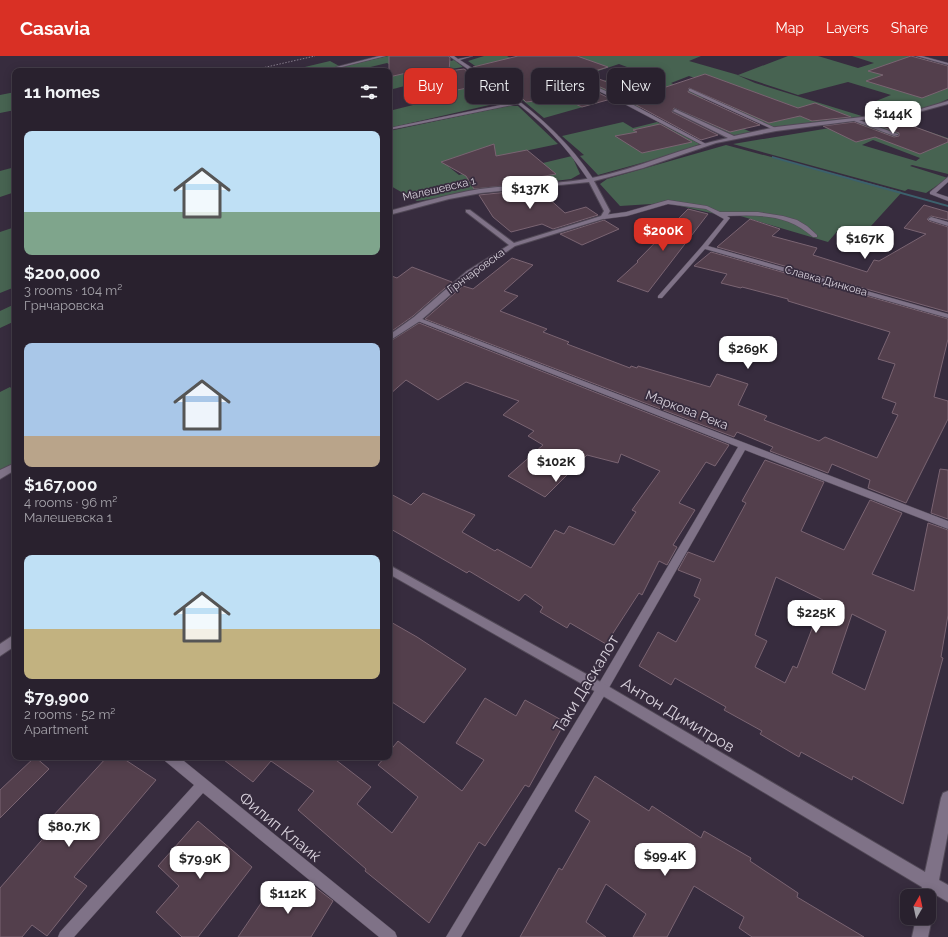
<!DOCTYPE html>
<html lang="en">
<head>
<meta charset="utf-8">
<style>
	:root { --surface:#29212e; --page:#312936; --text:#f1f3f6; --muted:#a5a3aa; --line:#453e4a; --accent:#d93025 }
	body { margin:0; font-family:Raleway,sans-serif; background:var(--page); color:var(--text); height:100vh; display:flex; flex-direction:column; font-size:15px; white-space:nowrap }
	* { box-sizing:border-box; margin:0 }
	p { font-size:13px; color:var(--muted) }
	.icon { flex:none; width:22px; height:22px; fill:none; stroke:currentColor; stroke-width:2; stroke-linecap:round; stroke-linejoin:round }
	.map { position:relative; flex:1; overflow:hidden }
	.side { position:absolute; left:12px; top:12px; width:380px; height:692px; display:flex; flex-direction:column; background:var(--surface); border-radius:8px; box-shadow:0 2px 10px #0003,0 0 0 1px var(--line) }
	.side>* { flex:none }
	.guide { position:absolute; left:404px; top:12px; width:380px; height:36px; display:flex; gap:8px }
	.needle { width:26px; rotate:9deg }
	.buttons { position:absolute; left:900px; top:833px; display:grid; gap:8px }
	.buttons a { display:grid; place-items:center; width:36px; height:36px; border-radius:8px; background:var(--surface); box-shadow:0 2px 10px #0003,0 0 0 1px var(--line); font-size:20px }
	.price { position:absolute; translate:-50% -34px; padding:0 9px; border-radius:8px; background:#fff; color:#222; font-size:13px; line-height:26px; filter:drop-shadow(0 1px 2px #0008) }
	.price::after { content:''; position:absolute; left:50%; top:24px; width:12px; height:9px; margin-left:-6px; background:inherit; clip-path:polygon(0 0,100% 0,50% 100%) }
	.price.active { background:var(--accent); color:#fff }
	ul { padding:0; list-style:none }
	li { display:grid; align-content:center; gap:8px; height:212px; padding:0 12px }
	li span { display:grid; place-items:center; height:124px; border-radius:8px; color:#555 }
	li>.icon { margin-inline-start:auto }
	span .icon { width:72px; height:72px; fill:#fffc; stroke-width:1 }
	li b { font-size:17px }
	h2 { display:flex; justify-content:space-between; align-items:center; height:48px; padding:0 12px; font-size:17px }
	.chip { padding:0 14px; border-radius:8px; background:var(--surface); box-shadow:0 2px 10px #0003,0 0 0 1px var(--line); font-size:14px; line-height:36px }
	.chip.active { background:var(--accent); color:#fff }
	header { display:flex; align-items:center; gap:24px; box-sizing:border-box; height:56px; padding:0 20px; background:var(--accent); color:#fff }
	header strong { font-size:19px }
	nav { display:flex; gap:22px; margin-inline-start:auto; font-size:14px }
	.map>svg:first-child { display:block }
</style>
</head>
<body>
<header>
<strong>Casavia</strong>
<nav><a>Map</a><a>Layers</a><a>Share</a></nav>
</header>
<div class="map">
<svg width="948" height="881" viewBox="0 0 948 881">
	<rect width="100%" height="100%" fill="#372c3e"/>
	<g fill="#476351" fill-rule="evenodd">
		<path d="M388,0h55l8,5 3,-1 9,7 -55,9 2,2 53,-9 18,11 26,21 -118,27v-17l48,-12c-15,-20 -26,-14 -48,-9v-19h-5l12,-3 -9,-5 -33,8h-66l42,-10 11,6z"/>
		<polygon points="484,0 507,0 521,8 584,17 568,20 590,31 574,34 597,47 544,62 520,42 567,32 557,25 511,36 506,31 526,26 522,23 501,28 468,5"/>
		<polygon points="551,0 701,0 689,5 738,19 788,0 818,0 858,12 874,7 852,0 908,0 948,11 919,18 883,9 948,30 948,43 930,51 907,56 876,45 891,39 848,26 798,39 737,19 755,27 865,61 777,73 695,34 712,28 689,20 671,27 704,42 686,48 751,76 731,80 700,66 696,67 655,47 639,52 592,29 635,14 619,8 592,17"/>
		<polygon points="15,36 15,54 0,57 0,39"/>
		<polygon points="508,50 518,50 558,88 449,111 459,119 483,113 510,131 417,145 389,129 389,75"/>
		<path d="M891,63l57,19v36l-36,-9 -2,1 38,12 -22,15 -18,-4 -3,2 -172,-47 127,-21 39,14 3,-1 -38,-14zM873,84l47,18 -4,3 -54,-16z"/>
		<polygon points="623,66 633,72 657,66 700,88 674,98 598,119 580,100 584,99 562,80"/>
		<polygon points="726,89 902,136 861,181 840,172 828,186 737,159 720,159 667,147 620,150 600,128 607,123"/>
		<polygon points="572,100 580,118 571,123 538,127 518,113"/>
		<polygon points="15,111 15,136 0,141 0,115"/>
		<polygon points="15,171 15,231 0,237 0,176"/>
		<polygon points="15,248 15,265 0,272 0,255"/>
		<polygon points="10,331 15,336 15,407 0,415 0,336"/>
	</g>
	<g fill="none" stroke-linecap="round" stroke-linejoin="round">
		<polygon fill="#3c616d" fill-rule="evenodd" points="772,100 948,149 948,151 772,102"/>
	</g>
	<g fill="#533f4c" stroke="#7a6472" fill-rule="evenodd">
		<polygon points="389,0 448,0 450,2 449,15 464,13 487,28 452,35 452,40 415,15 389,21"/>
		<polygon points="518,0 577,0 608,11 585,18 635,36 621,40 568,17 566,21 611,43 582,51 562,42 526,46 505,25 496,27 473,11"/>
		<polygon points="911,0 948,10 948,32 922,42 866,25 883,19 868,15"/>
		<polygon points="705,18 798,52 815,47 851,61 812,65 800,60 769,67 689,32 688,36 760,69 730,76 674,52 672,56 718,79 701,84 627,44"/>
		<polygon points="896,64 948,83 948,86 920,98 875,81 856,86 823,70 854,66 894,81 899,80 899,77 880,70"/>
		<polygon points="660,68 692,86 642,97 615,80 637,76 633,74"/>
		<polygon points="494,88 496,100 527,94 556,118 528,123 532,127 474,133 466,120 441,106"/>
		<polygon points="538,133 565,157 586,151 598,159 553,173 542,168 511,176 493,161 479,139"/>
		<polygon points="924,149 948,156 948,164 931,160 927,163 929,165 948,171 948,256 717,191 750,163 780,173 772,180 817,192 813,199 867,216 874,204 879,205 926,178 904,172"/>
		<polygon points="688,153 708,158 648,236 617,225 638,206 637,205"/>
		<polygon points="604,164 619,173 582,189 560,178"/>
		<polygon points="711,196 948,263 948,283 934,341 948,345 948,363 906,447 868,432 870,424 832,408 828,417 770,395 773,391 737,376 734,381 425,263 463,230 473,233 512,202 533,209 504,235 518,240 500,255 547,273 543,276 569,286 567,288 630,312 631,310 637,312 638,310 710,331 717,318 748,328 738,349 767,360 764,364 819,385 825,381 877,402 898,359 892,357 896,347 882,342 895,308 878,303 890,276 788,245 788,243 742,231 741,232 721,227 727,218 694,210"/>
		<polygon points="412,211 452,226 413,260 389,277 389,219 397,222"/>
		<polygon points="419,267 729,389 715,410 706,406 679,447 695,454 673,489 677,491 667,509 659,505 642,539 639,537 606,588 570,567 567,572 540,556 543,551 525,538 519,545 469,515 467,517 389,472 389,437 411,449 423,437 475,459 462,476 495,495 497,493 531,512 555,474 564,478 569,470 614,489 636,456 632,454 660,415 621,398 618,407 587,399 545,441 508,420 543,389 528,380 534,375 503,359 519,345 466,326 438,344 406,324 389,339 389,286"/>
		<path d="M765,404l59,22 -23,49 43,19 26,-50 32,13 -30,61 42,17 14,-68 20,7v85l-7,42 2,1 -40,146 -50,-28 -1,4 -51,-28 -2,5 -39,-23 2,-3 -38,-21 2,-3 -51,-29 -4,7 -32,-19 19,-34 18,10 24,-43 -6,-3 7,-17 -23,-9 10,-18 26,10 32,-59 -4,-2zM776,521l47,23 -26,68 -4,-2 -8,17 -30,-16 12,-26 -12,-6zM852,558l34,17 -21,59 -33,-17z"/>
		<polygon points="940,413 948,414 948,463 931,457"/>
		<polygon points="389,565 417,581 466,613 424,667 389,644"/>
		<polygon points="485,642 516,660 525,644 565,666 529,731 525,729 485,790 479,786 429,867 365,815 366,813 298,754 314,735 271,705 253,726 220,701 332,701 371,731 357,748 392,777 418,741 378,709 385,701 389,701 389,696 398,685 462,735 484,704 456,687"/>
		<polygon points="35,701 49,713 0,762 0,734"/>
		<polygon points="107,701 121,701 156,724 74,821 87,830 47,880 32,869 22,881 0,881 0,832 47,778 41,773"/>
		<polygon points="595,720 649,755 652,750 701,782 704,775 751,802 750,805 798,837 797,841 864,881 752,881 739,872 744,861 694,830 667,881 633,881 646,858 606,828 586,866 606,881 520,881 559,812 562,814 590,765 575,755"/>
		<polygon points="198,765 252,811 198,881 182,881 156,856 179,830 158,810"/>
		<polygon points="311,828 333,845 311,881 238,881 272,831 298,848"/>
	</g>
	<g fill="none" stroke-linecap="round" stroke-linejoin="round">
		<g stroke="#524957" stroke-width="1">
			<g id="lane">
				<polygon points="379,0 386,0 338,12 336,11"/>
				<path d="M449,0h5l4,3 15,-3 -13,4c52,34 100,67 134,120l-1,1h-4c-21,-32 -41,-54 -71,-77l-129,26v-2l126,-26z"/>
				<polygon points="916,0 922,0 948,7 948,9"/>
				<polygon points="568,18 617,40 708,89 704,90 613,42 567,20"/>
				<polygon points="689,33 691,33 778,73 774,74 689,35"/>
				<polygon points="856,63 898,78 898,79 894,80 854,65"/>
				<polygon points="948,121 948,126 936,137 948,141 948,145 930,138 930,136"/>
				<path d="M668,144l39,6 13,6h38l25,4 14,4 10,6 10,9v2h-4c-26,-23 -53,-22 -86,-21l3,2 -22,28 240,68v4l-243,-69 -43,49h-4v-2l44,-50 22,-27 -18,-10 -38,-5 -41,12 -23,3 -3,-2 3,-2 22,-3z"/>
				<polygon points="931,161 948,166 948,170 929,164 928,163"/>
				<polygon points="417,261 948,465 948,473 745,394 606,637 461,881 446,881 598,629 738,391 415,264 414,263"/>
				<polygon points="163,701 179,701 395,876 397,881 379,881 203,737 74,881 58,881 60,876 194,729 165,705"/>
			</g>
		</g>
		<g stroke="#524957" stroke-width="2">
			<g id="street">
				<path d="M948,45v3l-33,9 -139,18 -60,12 -73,25 -49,13 16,30 -4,7 -91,28 -42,29 -53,46 -31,20v-6l25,-18 53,-46 42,-26 -43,-33v-2h4l44,33 87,-27 3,-5 -15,-29 -108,11 -32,6 -60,16v-4c30,-8 60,-17 91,-22 37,-5 75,-4 112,-11 46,-9 90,-31 136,-40l-55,-27 2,-2 59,27 42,-9 138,-16z"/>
				<polygon points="15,407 15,414 0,423 0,414"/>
				<polygon points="389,509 606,629 925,816 941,742 943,737 948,735 948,777 939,824 948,829 948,846 936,839 933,845 929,847 929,840 920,840 922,831 598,637 389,518"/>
				<polygon points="15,578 15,590 0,600 0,588"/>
				<polygon points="929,856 932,862 928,881 912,881 916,862 929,862"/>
			</g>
		</g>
		<polyline stroke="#867d8c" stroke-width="1" stroke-dasharray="1.5 1.5" stroke-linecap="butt" points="263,15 262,12 315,0"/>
		<use href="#lane" fill="#7f7287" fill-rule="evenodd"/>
		<use href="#street" fill="#7f7287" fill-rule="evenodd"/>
	</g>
	<g text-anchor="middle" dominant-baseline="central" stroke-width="3.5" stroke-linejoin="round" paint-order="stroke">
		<g font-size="11" fill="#d7d0db" stroke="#372c3e">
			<text transform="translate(439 133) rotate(-13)">Малешевска 1</text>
			<text transform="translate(476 215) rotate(-36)">Грнчаровска</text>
			<text transform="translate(826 225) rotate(16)">Славка Динкова</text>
		</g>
		<g font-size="13" fill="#d7d0db" stroke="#372c3e">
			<text transform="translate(687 354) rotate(21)">Маркова Река</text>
		</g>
		<g font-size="16" fill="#d7d0db" stroke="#372c3e">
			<text transform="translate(586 628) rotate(-59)">Таки Даскалот</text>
			<text transform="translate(678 659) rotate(31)">Антон Димитров</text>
			<text transform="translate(280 771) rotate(39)">Филип Клаиќ</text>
		</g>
	</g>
</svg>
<div class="buttons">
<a><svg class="needle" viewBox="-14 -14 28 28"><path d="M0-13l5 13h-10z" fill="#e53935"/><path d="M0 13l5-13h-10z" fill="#a5a3aa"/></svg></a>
</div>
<b class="price" style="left:893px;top:79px">$144K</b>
<b class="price" style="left:530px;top:154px">$137K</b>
<b class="price active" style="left:663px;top:196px">$200K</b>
<b class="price" style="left:865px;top:204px">$167K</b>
<b class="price" style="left:748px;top:314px">$269K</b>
<b class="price" style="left:556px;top:427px">$102K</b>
<b class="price" style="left:816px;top:578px">$225K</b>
<b class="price" style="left:69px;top:792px">$80.7K</b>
<b class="price" style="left:665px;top:821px">$99.4K</b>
<b class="price" style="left:200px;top:824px">$79.9K</b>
<b class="price" style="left:288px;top:859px">$112K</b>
<div class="guide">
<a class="chip active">Buy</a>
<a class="chip">Rent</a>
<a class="chip">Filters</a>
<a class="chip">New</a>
</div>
<section class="side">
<h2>11 homes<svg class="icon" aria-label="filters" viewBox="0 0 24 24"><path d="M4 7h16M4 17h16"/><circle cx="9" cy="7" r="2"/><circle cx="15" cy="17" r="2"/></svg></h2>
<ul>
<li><span style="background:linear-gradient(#bfe0f5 65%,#7fa58c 0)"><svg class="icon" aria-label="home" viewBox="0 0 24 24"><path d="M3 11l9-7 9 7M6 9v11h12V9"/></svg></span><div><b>$200,000</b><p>3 rooms · 104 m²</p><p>Грнчаровска</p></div></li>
<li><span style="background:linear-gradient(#a9c7e8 75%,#b9a48a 0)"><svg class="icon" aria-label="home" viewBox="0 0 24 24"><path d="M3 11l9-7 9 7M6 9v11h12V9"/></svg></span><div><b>$167,000</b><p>4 rooms · 96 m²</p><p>Малешевска 1</p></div></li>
<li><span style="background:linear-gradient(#bfe0f5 60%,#c2b280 0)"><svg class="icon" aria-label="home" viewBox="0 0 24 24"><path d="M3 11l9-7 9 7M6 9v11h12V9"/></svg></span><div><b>$79,900</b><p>2 rooms · 52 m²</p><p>Apartment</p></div></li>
</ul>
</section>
</div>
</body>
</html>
